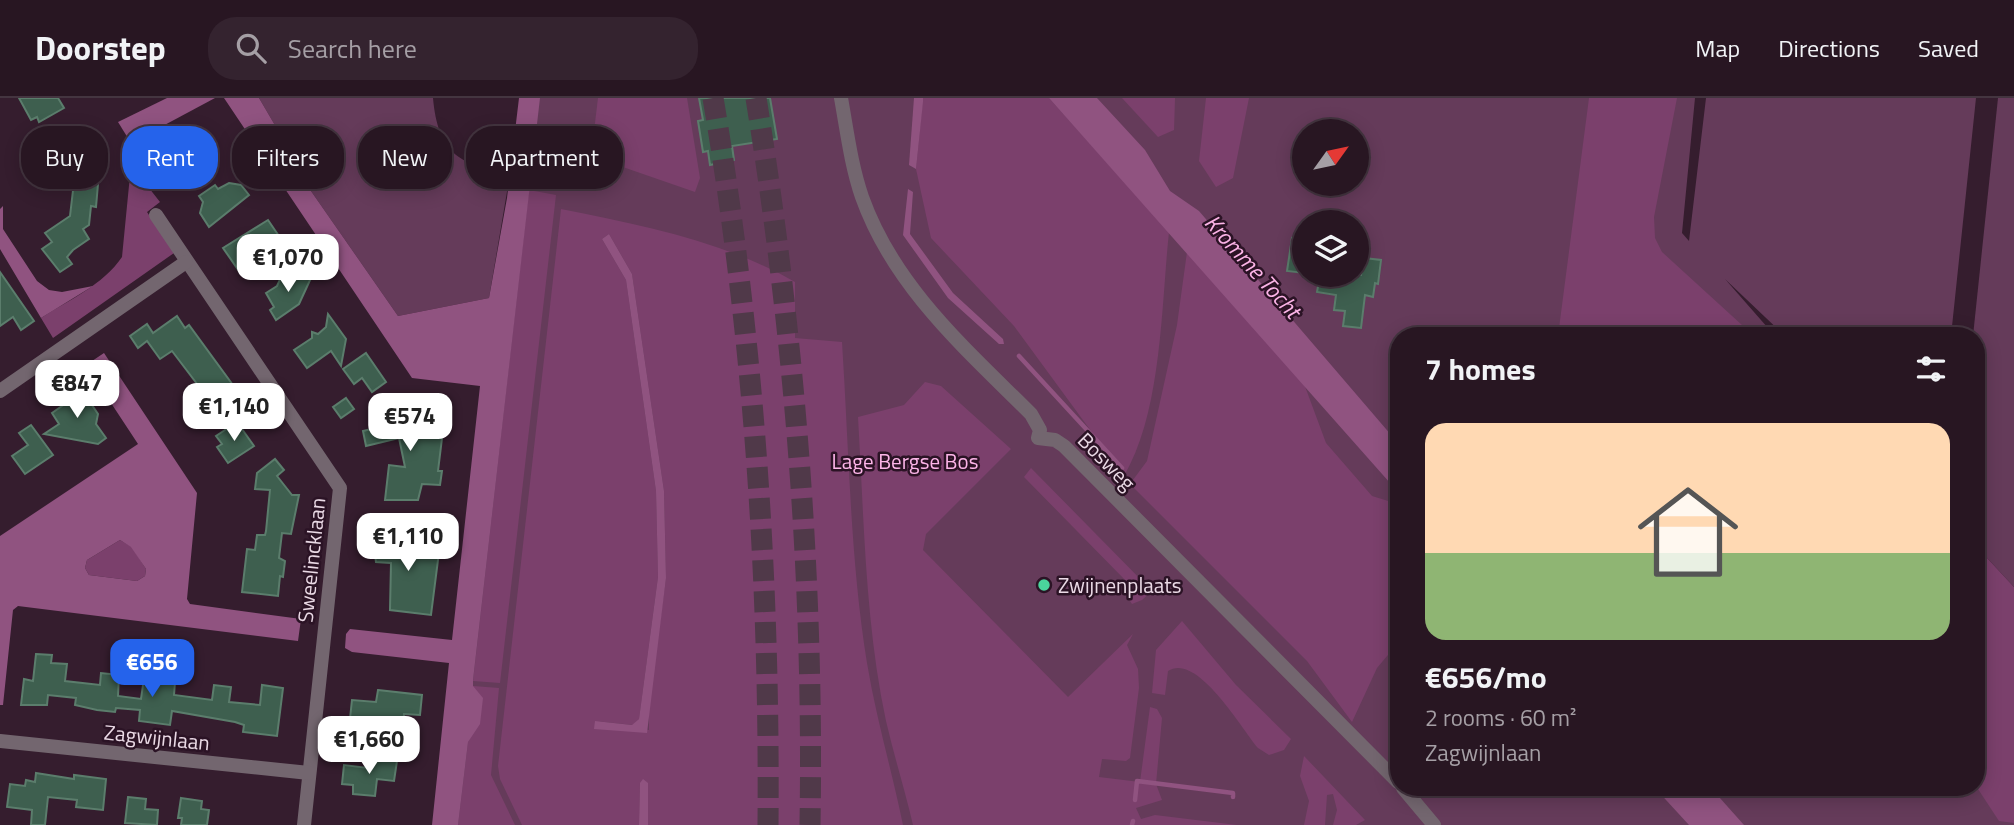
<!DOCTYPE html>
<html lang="en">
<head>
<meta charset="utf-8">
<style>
	:root { --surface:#281622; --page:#34232f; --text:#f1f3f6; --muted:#a59fa5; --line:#443540; --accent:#2563eb }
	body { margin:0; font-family:"Titillium Web",sans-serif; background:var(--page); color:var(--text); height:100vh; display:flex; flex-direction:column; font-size:26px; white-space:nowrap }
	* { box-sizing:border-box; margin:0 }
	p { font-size:23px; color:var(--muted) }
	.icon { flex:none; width:38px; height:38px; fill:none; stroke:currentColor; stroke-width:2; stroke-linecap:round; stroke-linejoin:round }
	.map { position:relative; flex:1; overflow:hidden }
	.drawer { position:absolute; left:1390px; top:229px; width:595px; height:469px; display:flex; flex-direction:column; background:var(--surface); border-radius:28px; box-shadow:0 4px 18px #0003,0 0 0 2px var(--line) }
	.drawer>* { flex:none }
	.hud { position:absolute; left:21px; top:28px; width:665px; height:63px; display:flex; gap:14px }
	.needle { width:46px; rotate:57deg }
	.controls { position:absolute; left:1292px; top:21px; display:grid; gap:14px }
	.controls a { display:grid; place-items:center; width:77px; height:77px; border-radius:50%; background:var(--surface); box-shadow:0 4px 18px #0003,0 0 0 2px var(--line); font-size:35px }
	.price { position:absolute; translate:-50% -60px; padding:0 16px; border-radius:14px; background:#fff; color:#222; font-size:23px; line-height:46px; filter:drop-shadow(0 2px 4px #0008) }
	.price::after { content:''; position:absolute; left:50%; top:42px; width:21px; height:16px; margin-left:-10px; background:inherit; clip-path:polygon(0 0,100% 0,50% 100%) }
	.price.selected { background:var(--accent); color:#fff }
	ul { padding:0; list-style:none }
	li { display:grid; align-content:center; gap:14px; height:371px; padding:0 35px }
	li span { display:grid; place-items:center; height:217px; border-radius:21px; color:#555 }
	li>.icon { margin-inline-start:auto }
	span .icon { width:126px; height:126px; fill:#fffc; stroke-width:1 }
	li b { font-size:30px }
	h2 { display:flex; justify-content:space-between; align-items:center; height:84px; padding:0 35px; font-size:30px }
	.tag { padding:0 24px; border-radius:28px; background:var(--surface); box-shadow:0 4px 18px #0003,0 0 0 2px var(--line); font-size:24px; line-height:63px }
	.tag.selected { background:var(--accent); color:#fff }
	header { display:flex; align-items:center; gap:42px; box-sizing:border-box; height:98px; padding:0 35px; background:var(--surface); border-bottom:2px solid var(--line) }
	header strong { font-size:33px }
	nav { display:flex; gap:38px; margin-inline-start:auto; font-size:24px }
	.search { width:490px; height:63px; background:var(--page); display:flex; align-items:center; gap:18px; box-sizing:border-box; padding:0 24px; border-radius:28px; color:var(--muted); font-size:26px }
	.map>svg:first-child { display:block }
</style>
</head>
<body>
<header>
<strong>Doorstep</strong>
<div class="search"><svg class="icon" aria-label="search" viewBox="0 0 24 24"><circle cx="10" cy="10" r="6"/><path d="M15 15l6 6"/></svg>Search here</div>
<nav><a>Map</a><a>Directions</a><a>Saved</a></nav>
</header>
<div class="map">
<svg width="2014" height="727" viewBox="0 0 2014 727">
	<rect width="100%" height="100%" fill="#351d2e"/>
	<g fill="#653b5a" fill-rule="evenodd">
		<path d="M259,0h174c5,54 25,67 77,76l-21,124 -91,18 -126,-181 4,-8z"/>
		<path d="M534,0h1161l-13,135 7,8 17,-143h270l-25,238h-166l-60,-57 50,57h-377v452h578v-235l38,40v232h-1564zM1304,33h52v53h-52zM1304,124h52v53h-52z"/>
		<polygon points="1998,0 2014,0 2014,489 1976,448 1973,238"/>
	</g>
	<g fill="#7b406c" fill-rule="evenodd">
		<polygon points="598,0 687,0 700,80 695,94 591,58"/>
		<path d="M923,0h126l120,134c-8,75 -7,179 -45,244l-110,-150 -83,-88 -15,-69z"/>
		<polygon points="1122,0 1175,0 1174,32 1158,39"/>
		<polygon points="1206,0 1249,0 1233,80 1216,89 1199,63"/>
		<polygon points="1589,0 1677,0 1654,119 1655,140 1662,154 1754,238 1558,238"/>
		<path d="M131,67l29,37 -13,10 27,41 -121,85 -12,-20c28,-18 62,-33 81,-61z"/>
		<polygon points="529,92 556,97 500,585 473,583"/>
		<path d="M561,111c80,16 163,32 234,73v56l47,4c7,107 8,216 25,321 9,55 25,108 36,162h-255v-42h-8l-1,42h-117l-22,-46 -2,-13zM609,136l23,40 32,217 2,87 -17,127v25l-54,-9 38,4 6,-6 19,-142 -2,-86 -30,-211 -24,-41z"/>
		<polygon points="1187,154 1303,283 1326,345 1372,398 1398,406 1398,545 1377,570 1352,624 1307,563 1130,386 1147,363 1177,227"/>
		<path d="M925,284l16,4 70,63 -85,85 -3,16 145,147 65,-63 -6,11 11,24 1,19 -9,70 -4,3 -24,-2 -3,18 41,5 10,-75 7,2 5,9 -6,66 6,16 -26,8 5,11 14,-4 82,10h-324c-8,-35 -19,-69 -27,-104 -21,-99 -22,-203 -28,-304l46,-12z"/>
		<polygon points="1031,370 1152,493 1142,502 1132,506 1128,500 1131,490 1128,485 1024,379"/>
		<polygon points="120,442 132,449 146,471 145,478 137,483 89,477 85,470 87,462"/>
		<polygon points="1976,448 2014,489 2014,725 1999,723 1976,688"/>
		<path d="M1182,523l54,64 55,54 -7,11 -15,5 -11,-7c-17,-20 -61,-96 -90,-77l-3,24 -13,-2 4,-43z"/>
		<polygon points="473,588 499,590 491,677 515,727 458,727 468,644 474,631"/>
		<polygon points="1304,658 1365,722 1356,727 1333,727 1337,712 1333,696 1327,697 1325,727 1304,727 1309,703 1300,678"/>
	</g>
	<g fill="#905380" fill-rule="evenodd">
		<polygon points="167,0 215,0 131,45 118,24"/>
		<polygon points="224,0 259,0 276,29 272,37 398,218 489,200 507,100 519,0 540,0 473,582 473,588 483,600 480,626 468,644 458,727 432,727 449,565 352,554 345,550 346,536 350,531 452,542 480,288 412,280"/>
		<polygon points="914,0 923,0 923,4 916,71 909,67"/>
		<polygon points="1049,0 1097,0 1145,52 1170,93 1199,113 1398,345 1398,394"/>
		<polygon points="908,91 913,94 910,136 953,195 1003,241 1004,246 999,246 948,200 903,137"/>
		<polygon points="3,108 3,131 37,183 49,192 62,194 93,188 41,220 0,151 0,111"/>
		<polygon points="609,136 632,176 664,393 666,480 647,635 594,631 595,623 632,627 639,621 658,479 656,393 626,182 602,141"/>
		<path d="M104,255l93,140 -10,106 3,5 111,15 -3,22 -280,-35 -5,4 -10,95h-3v-169l138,-92 -52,-79zM120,442l11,7 15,22 -1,7 -8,5 -48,-6 -4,-7 2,-8z"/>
		<polygon points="643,681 648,685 648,727 639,727 640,685"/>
		<polygon points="1655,690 1711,690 1744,727 1689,727"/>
	</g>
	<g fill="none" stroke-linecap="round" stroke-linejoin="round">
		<g stroke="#905380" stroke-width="4.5">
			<polyline points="1019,258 1122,370"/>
			<polyline points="1135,702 1137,683 1233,695 1233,699"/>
			<polyline points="1132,727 1133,723"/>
		</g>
	</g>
	<g fill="#3e5f4f" stroke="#5b7d6c" stroke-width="2">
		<polygon points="19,0 58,0 64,10 39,24 37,19 31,22"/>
		<polygon points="699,0 770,0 777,41 732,48 734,62 710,67 708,53 703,54 698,23 703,22"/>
		<polygon points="202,31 213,46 210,58 201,65 195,55 175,69 174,78 148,75 150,57 184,33 189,41"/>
		<polygon points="74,84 98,86 96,109 91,108 89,127 83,131 89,141 73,152 67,159 72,166 60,174 42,151 52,144 45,135 70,118"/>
		<polygon points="229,85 241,87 249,97 209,129 200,115 203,104 199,98 215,87 218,91"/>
		<polygon points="268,122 285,147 273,155 271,151 239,173 223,150"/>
		<polygon points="1292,140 1304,142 1304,175 1287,173"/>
		<polygon points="1364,160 1381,162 1378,186 1375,185 1373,199 1365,197 1361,230 1343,228 1345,213 1334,212 1336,197 1317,194 1320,177 1361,177"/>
		<polygon points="0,174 34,223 21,232 13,219 0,228"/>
		<polygon points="283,175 297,180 299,175 311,180 299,206 276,222 270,212 274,209 266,195 277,188"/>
		<polygon points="328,216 346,241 341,268 331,253 307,270 294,252 312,240 312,234 318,236 326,229"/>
		<polygon points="177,218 185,230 189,227 238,294 225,303 216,290 204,295 172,253 160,261 147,243 138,250 130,238 147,226 153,235"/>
		<polygon points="366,255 386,284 372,294 362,280 354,286 343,271"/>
		<polygon points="79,288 98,316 96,326 106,340 98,346 44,336 59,326 52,315 69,303 65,298"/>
		<polygon points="346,300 354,311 341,320 333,309"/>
		<polygon points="394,313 431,313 429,331 443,332 438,373 442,373 440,387 422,386 418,402 385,402 389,367 405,369 399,340 366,348 363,333 384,328"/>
		<polygon points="237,324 254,348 228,365 217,349 222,346 216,338"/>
		<polygon points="31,327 53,357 25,376 12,358 28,347 19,335"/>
		<polygon points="275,361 284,372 277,378 292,397 299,397 291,436 282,435 279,460 285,463 283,479 280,478 278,498 242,494 247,451 255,452 257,437 265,437 266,433 270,392 255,391 257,375"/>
		<polygon points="382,424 394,434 401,434 399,449 439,454 431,517 390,512 391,465 376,464 375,457"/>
		<polygon points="36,556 52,557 51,565 67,566 65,583 100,587 101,575 119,577 118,598 141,601 144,580 175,584 174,597 212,602 214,587 231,589 229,604 260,607 262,587 283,590 277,638 243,634 244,627 235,624 172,613 170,627 139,623 140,612 116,610 115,614 97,612 75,607 76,600 48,597 47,607 21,607 24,581 33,583"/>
		<polygon points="378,592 422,597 420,617 404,616 403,628 366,624 364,641 348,639 352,602 376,604"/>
		<polygon points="370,660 397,663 394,683 377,681 375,698 353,696 353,687 342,686 344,667 368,670"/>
		<polygon points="36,675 74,681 74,677 106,681 103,712 76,709 77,702 48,699 45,727 31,727 32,712 7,709 10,686 25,688 26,682 35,684"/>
		<polygon points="128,699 146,701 145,711 158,712 157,727 125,725"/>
		<polygon points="181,700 202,703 201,711 209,712 207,727 181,727 182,720 178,720"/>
	</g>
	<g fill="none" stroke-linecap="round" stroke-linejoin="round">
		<g stroke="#503949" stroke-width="21" stroke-dasharray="21 10" stroke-linecap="butt">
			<path d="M713,0c41,240 57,484 55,727"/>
			<path d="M756,0c39,240 58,484 54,727"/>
		</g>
		<g stroke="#73666f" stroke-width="14">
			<path d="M841,0c6,33 10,67 21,99 32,90 104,152 169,217l9,16 -2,8 17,2 9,6 334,336"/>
			<polyline points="156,117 340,390 304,727"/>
			<polyline points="0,293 186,164"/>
			<polyline points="0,643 309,675"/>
			<polyline points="1403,690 1434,727"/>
		</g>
	</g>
	<circle fill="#4ad49c" stroke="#2b1325" stroke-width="2.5" cx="1044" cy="487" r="7"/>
	<g text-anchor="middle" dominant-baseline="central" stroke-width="5" stroke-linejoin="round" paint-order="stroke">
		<g font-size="21" fill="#fcb5e8" stroke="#2b1325">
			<text x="905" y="363">Lage Bergse Bos</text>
		</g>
		<g font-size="21" fill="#ead9e5" stroke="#2b1325">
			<text transform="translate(1107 363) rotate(45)">Bosweg</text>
			<text transform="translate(311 462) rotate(-84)">Sweelincklaan</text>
			<text transform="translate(157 639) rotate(6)">Zagwijnlaan</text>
		</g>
		<g font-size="21" fill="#ead9e5" stroke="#2b1325" text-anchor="start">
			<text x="1058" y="487">Zwijnenplaats</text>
		</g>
		<g font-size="23" font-style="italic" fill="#fcb4e7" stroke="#2b1325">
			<text transform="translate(1253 168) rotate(48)">Kromme Tocht</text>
		</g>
	</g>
</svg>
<div class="controls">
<a><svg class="needle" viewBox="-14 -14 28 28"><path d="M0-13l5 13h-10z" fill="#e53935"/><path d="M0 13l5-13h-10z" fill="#a59fa5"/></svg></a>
<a><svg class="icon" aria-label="layers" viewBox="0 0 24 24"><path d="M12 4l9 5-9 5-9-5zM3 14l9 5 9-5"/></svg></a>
</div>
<b class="price" style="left:288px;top:196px">€1,070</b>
<b class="price" style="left:77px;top:322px">€847</b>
<b class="price" style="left:234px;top:345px">€1,140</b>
<b class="price" style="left:410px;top:355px">€574</b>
<b class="price" style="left:408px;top:475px">€1,110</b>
<b class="price selected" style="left:152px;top:601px">€656</b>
<b class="price" style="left:369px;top:678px">€1,660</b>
<div class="hud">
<a class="tag">Buy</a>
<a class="tag selected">Rent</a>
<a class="tag">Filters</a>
<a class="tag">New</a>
<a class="tag">Apartment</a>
</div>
<section class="drawer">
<h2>7 homes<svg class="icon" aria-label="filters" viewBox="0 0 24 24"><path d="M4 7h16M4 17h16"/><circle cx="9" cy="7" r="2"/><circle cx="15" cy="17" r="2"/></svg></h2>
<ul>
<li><span style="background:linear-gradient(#ffd9b3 60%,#8fb573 0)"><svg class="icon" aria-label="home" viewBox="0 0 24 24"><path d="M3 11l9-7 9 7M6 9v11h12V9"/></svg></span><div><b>€656/mo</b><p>2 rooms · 60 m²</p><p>Zagwijnlaan</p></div></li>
</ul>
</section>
</div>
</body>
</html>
